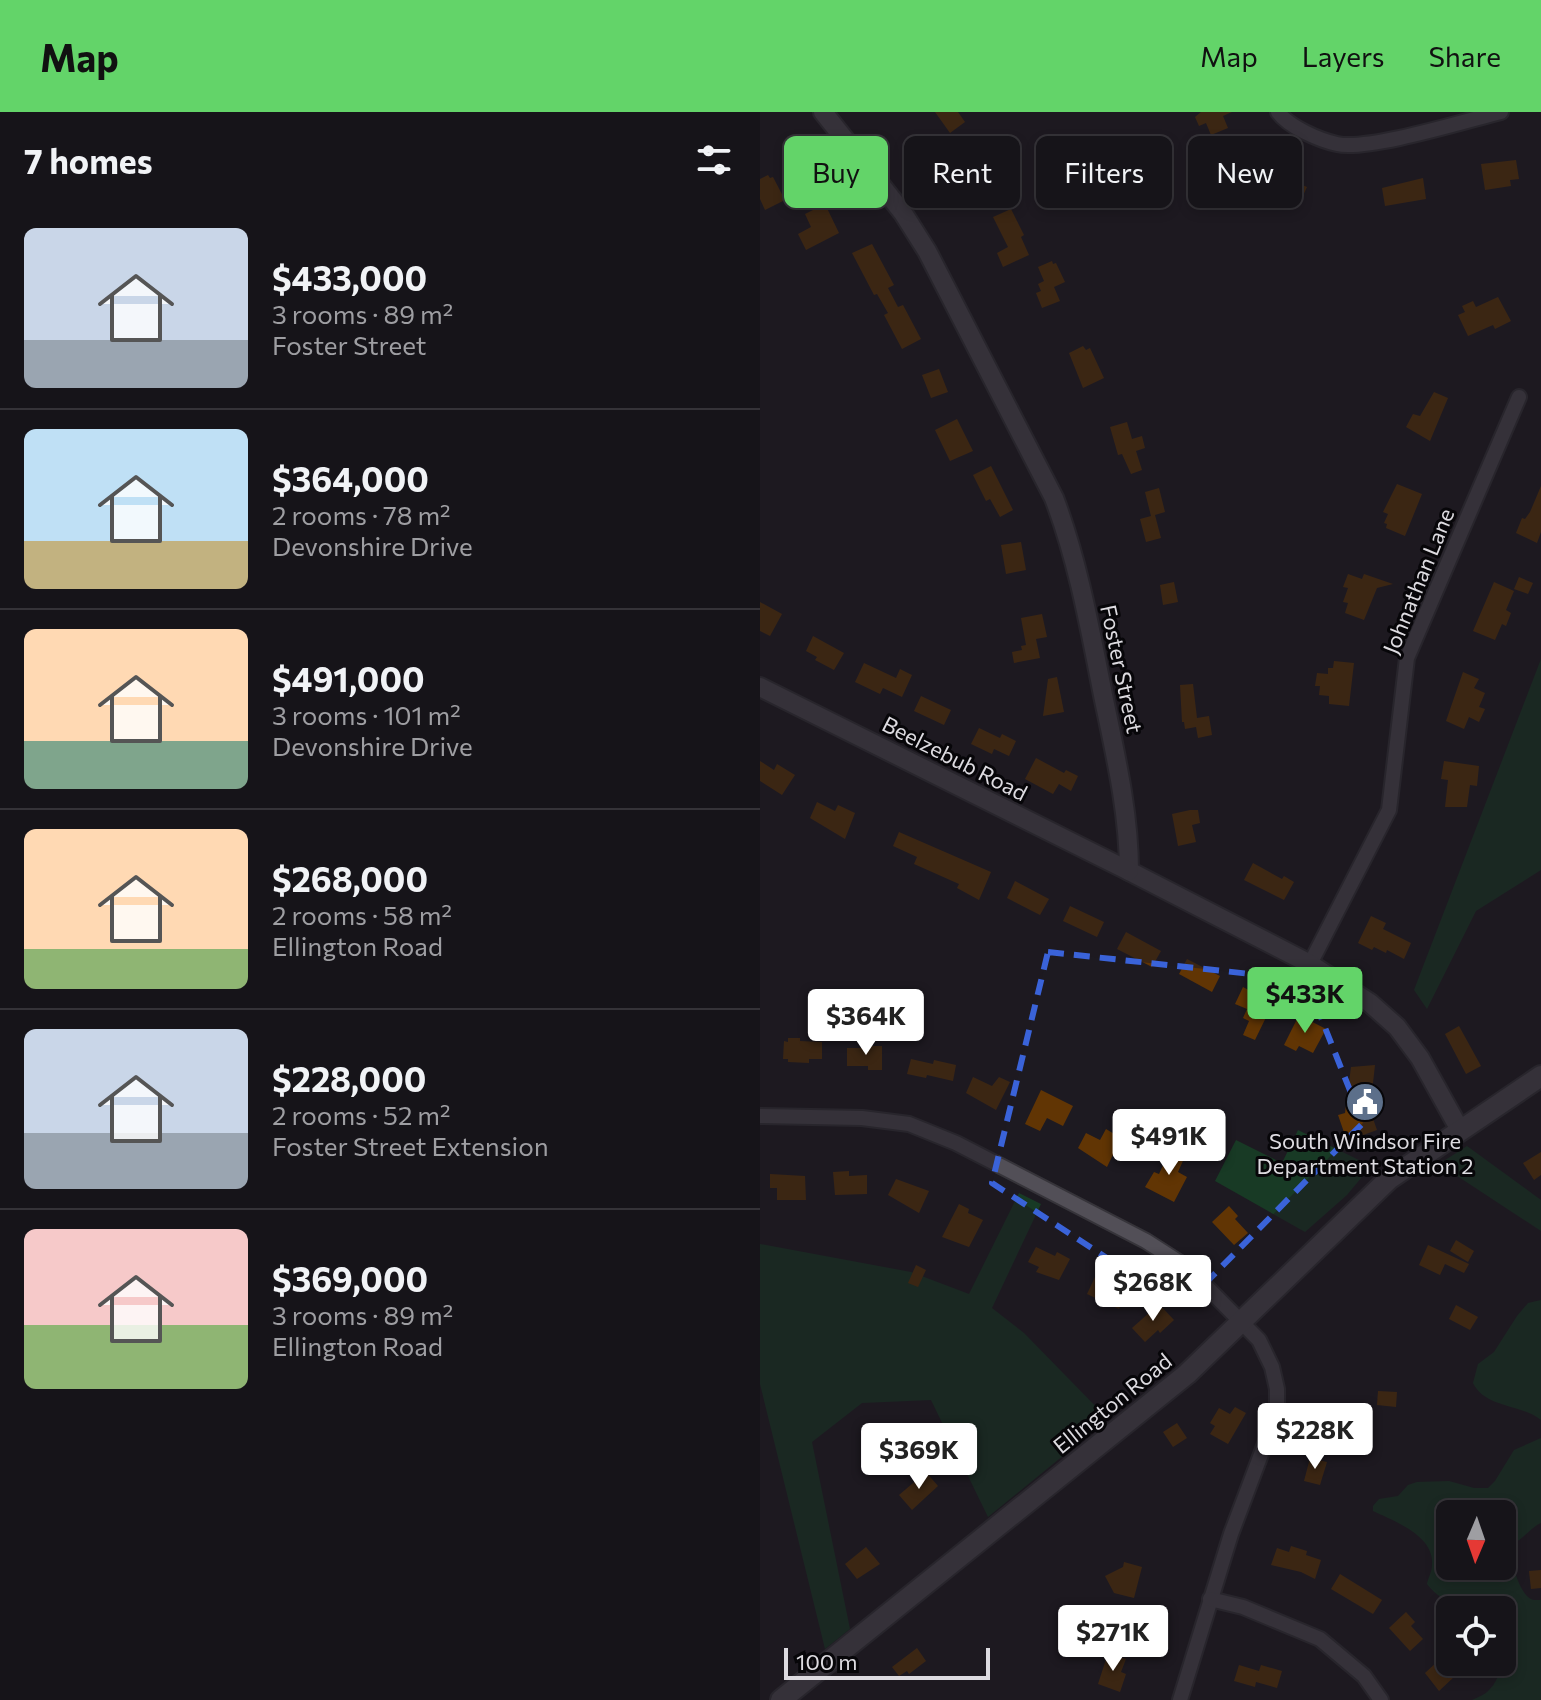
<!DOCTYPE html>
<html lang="en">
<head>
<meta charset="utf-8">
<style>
	:root { --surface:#161419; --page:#1f1d22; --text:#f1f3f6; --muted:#9e9ea2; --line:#353338; --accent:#63d469 }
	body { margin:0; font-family:Commissioner,sans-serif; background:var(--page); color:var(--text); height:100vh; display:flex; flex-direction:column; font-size:30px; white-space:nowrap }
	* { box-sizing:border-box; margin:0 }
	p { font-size:26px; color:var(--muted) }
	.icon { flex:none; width:44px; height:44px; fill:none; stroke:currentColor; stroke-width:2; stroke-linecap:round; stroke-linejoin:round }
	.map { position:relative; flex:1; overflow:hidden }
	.side { display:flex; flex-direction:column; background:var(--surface); width:760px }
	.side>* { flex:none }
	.banner { position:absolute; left:24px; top:24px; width:636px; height:72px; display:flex; gap:16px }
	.needle { width:52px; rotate:182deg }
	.tools { position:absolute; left:676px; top:1388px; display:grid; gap:16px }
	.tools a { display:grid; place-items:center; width:80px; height:80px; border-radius:12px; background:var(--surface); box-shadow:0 4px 12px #0003,0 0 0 2px var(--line); font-size:40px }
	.scale { position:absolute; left:24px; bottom:20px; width:206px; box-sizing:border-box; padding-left:8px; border:4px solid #dddbe0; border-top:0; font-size:22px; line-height:28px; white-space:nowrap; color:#dddbe0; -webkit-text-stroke:6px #070609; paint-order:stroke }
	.price { position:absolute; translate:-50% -68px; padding:0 18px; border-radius:8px; background:#fff; color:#222; font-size:26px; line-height:52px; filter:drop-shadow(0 2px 4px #0008) }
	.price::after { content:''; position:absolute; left:50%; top:48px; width:24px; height:18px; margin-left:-12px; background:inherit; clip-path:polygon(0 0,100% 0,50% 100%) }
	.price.active { background:var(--accent); color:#111 }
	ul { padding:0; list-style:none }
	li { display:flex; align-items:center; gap:24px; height:200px; padding:0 24px }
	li+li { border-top:2px solid var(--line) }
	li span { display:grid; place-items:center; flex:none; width:224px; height:160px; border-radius:12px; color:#555 }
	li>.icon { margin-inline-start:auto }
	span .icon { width:96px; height:96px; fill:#fffc; stroke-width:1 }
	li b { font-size:34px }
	h2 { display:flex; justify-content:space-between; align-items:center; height:96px; padding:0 24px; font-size:34px }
	.chip { padding:0 28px; border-radius:12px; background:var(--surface); box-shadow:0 4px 12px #0003,0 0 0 2px var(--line); font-size:28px; line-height:72px }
	.chip.active { background:var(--accent); color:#111 }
	header { display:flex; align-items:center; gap:48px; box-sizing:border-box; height:112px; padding:0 40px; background:var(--accent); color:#111 }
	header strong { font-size:38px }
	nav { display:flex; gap:44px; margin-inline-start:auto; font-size:28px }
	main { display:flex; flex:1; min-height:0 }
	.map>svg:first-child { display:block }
</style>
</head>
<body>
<header>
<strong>Map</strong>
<nav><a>Map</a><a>Layers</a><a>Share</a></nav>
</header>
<main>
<section class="side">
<h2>7 homes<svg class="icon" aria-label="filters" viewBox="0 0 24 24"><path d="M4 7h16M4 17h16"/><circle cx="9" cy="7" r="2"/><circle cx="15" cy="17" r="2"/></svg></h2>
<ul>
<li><span style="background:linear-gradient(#c9d6e8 70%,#9aa5b1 0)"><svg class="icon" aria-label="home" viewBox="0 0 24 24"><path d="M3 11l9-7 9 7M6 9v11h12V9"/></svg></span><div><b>$433,000</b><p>3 rooms · 89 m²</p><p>Foster Street</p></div></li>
<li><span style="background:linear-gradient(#bfe0f5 70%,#c2b280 0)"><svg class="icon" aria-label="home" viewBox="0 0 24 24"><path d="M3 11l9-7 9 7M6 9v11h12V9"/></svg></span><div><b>$364,000</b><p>2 rooms · 78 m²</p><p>Devonshire Drive</p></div></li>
<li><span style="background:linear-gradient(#ffd9b3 70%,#7fa58c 0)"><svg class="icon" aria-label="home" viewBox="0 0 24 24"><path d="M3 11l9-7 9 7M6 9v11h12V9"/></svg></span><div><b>$491,000</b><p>3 rooms · 101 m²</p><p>Devonshire Drive</p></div></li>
<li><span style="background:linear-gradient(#ffd9b3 75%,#8fb573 0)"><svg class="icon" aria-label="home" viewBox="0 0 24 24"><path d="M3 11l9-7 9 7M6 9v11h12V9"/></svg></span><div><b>$268,000</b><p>2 rooms · 58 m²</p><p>Ellington Road</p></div></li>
<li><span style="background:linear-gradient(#c9d6e8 65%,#9aa5b1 0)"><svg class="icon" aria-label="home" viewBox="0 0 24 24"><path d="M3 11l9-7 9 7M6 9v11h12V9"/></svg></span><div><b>$228,000</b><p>2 rooms · 52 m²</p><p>Foster Street Extension</p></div></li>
<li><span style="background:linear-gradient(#f6c9c9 60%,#8fb573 0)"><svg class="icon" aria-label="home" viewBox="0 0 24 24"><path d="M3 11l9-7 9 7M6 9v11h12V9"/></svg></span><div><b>$369,000</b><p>3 rooms · 89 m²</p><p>Ellington Road</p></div></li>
</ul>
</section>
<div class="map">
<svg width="781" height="1588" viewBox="0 0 781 1588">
	<rect width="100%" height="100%" fill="#1d1a21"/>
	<g fill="#183a25" fill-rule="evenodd">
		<polygon points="781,547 781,758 716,799 667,897 654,878"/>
		<polygon points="538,1018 611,1054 587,1083 545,1120 455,1069 476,1028 522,1051"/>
		<polygon points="707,1034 781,1088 781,1119 679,1052"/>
		<polygon points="259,1081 281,1092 232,1196 264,1221 348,1307 228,1405 171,1288 102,1291 52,1330 90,1517 65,1537 0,1272 0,1132 151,1160 209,1182"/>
		<path d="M781,1188v120c-20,-16 -56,-12 -68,-37l5,-19 16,-12 23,-36 11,-13z"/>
		<path d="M781,1326v85c-7,2 -17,15 -28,21 -5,12 5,44 15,53 4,4 8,3 13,3v100h-69c6,-3 13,-5 17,-10 19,-18 13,-55 13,-80 -27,0 -58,-3 -75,-26 1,-6 5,-12 5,-19 3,-29 -38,-44 -59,-54v-5l6,-7 19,-3 10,-11 9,-3 32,-1 25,7h14l7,-7 19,-31zM690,1402h52v52h-52z"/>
	</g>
	<g fill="#613504">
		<polygon points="175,0 198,0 205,10 190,21"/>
		<polygon points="441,0 472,0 463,4 468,16 451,23 446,11 439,14 435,5"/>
		<polygon points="225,43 238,66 248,61 254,71 214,94 207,82 219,76 206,54"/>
		<polygon points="756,48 759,67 750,68 751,74 725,78 721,52"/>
		<polygon points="510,59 547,75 540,90 504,75"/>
		<polygon points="8,63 10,66 13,65 25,88 5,98 0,87 0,67"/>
		<polygon points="663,66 666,87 625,94 622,76"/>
		<polygon points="65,92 79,121 46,138 38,122 51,115 45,102"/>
		<polygon points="251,97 264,123 261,125 269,143 243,155 237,141 248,135 233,105"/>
		<polygon points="112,132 134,173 128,176 138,195 143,193 161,227 142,237 124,203 128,201 117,182 114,183 92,141"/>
		<polygon points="292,149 293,152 296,151 305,170 294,175 300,189 282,196 276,181 281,179 278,172 284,169 278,155"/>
		<polygon points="738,185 751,209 735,217 733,213 708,224 698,203 705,200 702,194 713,189 716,195"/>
		<polygon points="323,234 326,238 330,236 344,266 323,276 309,241"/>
		<polygon points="179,257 188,280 171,286 162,263"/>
		<polygon points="674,280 688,286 670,329 646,315 653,302 660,304"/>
		<polygon points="197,307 213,339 190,349 175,318"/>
		<polygon points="367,310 372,327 382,324 385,336 376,339 382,358 371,362 362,342 358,343 350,315"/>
		<polygon points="231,354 253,398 240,405 230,387 226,389 213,363"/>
		<polygon points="637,372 662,382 645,424 626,416 627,412 624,411 628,402 623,400"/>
		<polygon points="781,374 781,420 777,431 756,421 762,406 765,407 770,400"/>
		<polygon points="399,376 405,400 395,403 401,426 386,430 380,407 391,404 385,380"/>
		<polygon points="261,430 266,458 246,462 241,433"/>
		<polygon points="588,462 602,467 604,462 633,472 617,476 604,508 585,501 588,491 583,490 588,476 583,475"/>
		<polygon points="759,465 773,471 768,482 754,477"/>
		<polygon points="414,470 418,490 403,493 400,473"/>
		<polygon points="734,470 754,479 746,498 751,501 746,514 742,512 735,528 713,519"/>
		<polygon points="0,490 22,502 10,524 0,519"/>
		<polygon points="282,502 287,525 276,527 280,546 254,551 252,540 262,538 261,534 266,533 261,506"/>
		<polygon points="53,524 84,541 74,558 55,548 57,545 46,539"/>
		<polygon points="574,549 594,551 589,594 569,592 569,584 559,583 560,574 555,574 557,561 568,562 568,556 573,556"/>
		<polygon points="104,551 136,566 140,557 152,563 142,585 123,576 120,582 95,570"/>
		<polygon points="703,560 719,567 714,576 725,581 719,595 725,597 719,610 709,605 704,617 686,609"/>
		<polygon points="297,565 304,600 283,604 288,567"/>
		<polygon points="433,572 437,606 449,604 452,623 438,626 436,615 425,617 424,610 422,610 420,573"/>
		<polygon points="161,584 191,598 184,613 154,599"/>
		<polygon points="219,616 240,626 242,622 256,629 249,644 234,637 232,642 211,632"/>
		<polygon points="276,646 304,661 306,658 318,664 311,679 299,672 293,682 265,667"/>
		<polygon points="0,649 14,658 17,652 35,663 22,683 0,669"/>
		<polygon points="684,649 719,654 717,674 710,673 707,695 685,695 688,668 681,667"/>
		<polygon points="57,690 75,699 78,693 95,701 85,727 50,706"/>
		<polygon points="430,698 438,698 440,711 432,713 436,730 418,734 412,702"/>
		<polygon points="139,720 231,760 219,788 197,776 199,772 154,752 157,745 133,734"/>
		<polygon points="493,751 522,767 524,764 534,770 524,788 484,768"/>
		<polygon points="255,769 289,787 280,803 247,786"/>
		<polygon points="310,794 344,810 337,825 303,809"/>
		<polygon points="611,804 626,811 623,817 651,831 644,847 627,838 626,841 614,835 612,838 598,831"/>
		<polygon points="366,820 401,839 392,855 357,837"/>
		<polygon points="427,847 460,864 452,880 419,862"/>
		<polygon points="483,875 513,891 495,928 483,923 489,909 483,906 487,897 475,892"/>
		<polygon points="539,903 566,917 553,941 539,934 536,939 524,933"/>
		<polygon points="699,914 721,954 706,962 685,922"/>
		<polygon points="28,926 40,926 40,929 62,930 62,947 49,947 49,951 28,950 28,947 23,947 24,929 28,930"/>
		<polygon points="108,934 122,934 122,958 108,958 108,954 87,954 87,936 108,936"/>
		<polygon points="151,947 173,952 174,948 196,953 193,969 167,963 166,966 147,962"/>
		<polygon points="615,953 610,998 617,1018 587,1029 578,1003 585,1001 591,955"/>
		<polygon points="213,965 232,974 239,965 250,970 236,998 206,981"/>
		<polygon points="281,978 313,994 303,1014 287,1006 280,1019 265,1012"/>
		<polygon points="346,1017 361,1026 347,1055 318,1036 326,1021 340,1028"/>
		<polygon points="411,1036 426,1042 418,1060 427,1065 414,1090 385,1075 394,1060 399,1062"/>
		<polygon points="781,1040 781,1063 774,1068 763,1051"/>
		<polygon points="89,1059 89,1064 107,1063 107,1082 75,1083 73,1060"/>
		<polygon points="10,1062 45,1064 46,1088 17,1088 17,1076 10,1076"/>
		<polygon points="136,1067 169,1079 159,1101 128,1083"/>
		<polygon points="199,1092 209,1097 208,1101 223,1108 209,1135 182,1125"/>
		<polygon points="469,1094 478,1104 475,1107 488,1121 474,1133 452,1110"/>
		<polygon points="696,1128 714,1139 708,1150 690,1139"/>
		<polygon points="668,1133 709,1152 704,1161 685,1152 680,1163 659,1153"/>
		<polygon points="276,1135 295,1144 297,1140 310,1147 299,1168 276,1160 279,1155 268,1150"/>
		<polygon points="156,1153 166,1158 158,1175 148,1171"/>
		<polygon points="335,1165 367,1180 359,1197 327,1182"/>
		<polygon points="399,1192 414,1208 400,1221 398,1218 385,1230 372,1216"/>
		<polygon points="696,1193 718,1205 710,1218 689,1207"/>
		<polygon points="618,1279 637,1280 636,1295 617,1293"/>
		<polygon points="475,1295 486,1301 468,1332 450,1322 455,1314 450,1311 459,1296 470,1302"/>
		<polygon points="417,1311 427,1326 413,1335 403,1320"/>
		<polygon points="550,1346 567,1350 560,1373 544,1369"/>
		<polygon points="166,1360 178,1374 152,1398 139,1383"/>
		<polygon points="531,1434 547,1439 546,1443 561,1448 555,1467 541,1460 511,1453 517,1436 529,1440"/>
		<polygon points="106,1435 120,1452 97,1467 85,1452"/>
		<polygon points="364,1450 382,1455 374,1486 354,1481 345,1464 363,1455"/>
		<polygon points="781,1458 781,1476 771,1477 769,1459"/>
		<polygon points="580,1462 622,1488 613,1502 571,1477"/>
		<polygon points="646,1500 655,1510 651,1514 663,1527 650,1539 629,1516"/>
		<polygon points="157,1536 166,1549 149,1562 147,1559 139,1564 132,1555"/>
		<polygon points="690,1538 690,1550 710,1550 679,1579 665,1561"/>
		<polygon points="348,1541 366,1547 361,1560 366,1562 360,1580 338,1572"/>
		<polygon points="479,1553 499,1559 501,1553 522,1559 517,1576 496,1570 495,1575 474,1569"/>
	</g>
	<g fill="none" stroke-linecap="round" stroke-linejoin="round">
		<g stroke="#36343a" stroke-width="18">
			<g id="minor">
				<path d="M518,0c11,15 41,28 59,32 31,7 128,-23 164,-32"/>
				<polyline points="550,852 629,698 647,546 759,285"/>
				<polyline points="0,1004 102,1006 149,1012 196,1031 386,1129 428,1156 499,1228 512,1255 517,1277 517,1300 471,1422 420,1588"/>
				<polyline points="450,1487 483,1495 560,1527 604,1564 621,1588"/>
			</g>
		</g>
		<g stroke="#36343a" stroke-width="22">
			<g id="tertiary">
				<path d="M63,0l80,101 24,38 127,247c24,63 36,131 49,197 12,58 26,117 26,176l181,93 60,39 27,24 23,31 40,72"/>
				<polyline points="0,575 369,759"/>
			</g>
		</g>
		<g stroke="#36343a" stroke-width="24">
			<polyline id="secondary" points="21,1588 427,1262 629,1067 781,964"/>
		</g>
		<use href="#minor" stroke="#524f57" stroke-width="14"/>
		<use href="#tertiary" stroke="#524f57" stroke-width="18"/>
		<use href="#secondary" stroke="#524f57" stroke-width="20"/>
	</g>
	<path d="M0 0H781V1588H0ZM288,840l258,28 57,143 -181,184 -190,-124z" fill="#1d1a21" fill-opacity=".55" fill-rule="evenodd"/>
	<path fill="none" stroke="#3a63d9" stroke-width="6" stroke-dasharray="16 10" stroke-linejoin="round" d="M288,840l258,28 57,143 -181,184 -190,-124z"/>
	<defs>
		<g id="civic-disc" transform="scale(2)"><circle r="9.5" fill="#5c6f8a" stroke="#070609"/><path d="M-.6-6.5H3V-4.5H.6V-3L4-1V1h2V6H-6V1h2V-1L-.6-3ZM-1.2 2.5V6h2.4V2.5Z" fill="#fff"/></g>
	</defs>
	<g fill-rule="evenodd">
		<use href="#civic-disc" x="605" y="990"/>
	</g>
	<g text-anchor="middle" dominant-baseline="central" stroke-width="6" stroke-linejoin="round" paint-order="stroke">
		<g font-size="22" fill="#dddbe0" stroke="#070609">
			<text transform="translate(658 469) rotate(-68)">Johnathan Lane</text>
			<text transform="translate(362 557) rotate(78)">Foster Street</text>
			<text transform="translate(195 646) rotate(27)">Beelzebub Road</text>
			<text transform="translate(352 1291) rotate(-39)">Ellington Road</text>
		</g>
		<g font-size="22" fill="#dddbe0" stroke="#070609">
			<text x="605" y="1028">South Windsor Fire<tspan x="605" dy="25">Department Station 2</tspan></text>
		</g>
	</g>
</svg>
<div class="tools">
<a><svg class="needle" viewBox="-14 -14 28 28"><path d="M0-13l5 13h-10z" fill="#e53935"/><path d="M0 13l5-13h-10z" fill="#9e9ea2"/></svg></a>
<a><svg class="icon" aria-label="locate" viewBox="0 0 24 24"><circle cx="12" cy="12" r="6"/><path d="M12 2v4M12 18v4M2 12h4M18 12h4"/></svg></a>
</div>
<div class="scale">100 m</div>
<b class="price active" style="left:545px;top:923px">$433K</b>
<b class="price" style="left:106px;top:945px">$364K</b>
<b class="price" style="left:409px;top:1065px">$491K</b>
<b class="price" style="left:393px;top:1211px">$268K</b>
<b class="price" style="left:555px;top:1359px">$228K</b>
<b class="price" style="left:159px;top:1379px">$369K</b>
<b class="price" style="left:353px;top:1561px">$271K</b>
<div class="banner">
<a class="chip active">Buy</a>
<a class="chip">Rent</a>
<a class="chip">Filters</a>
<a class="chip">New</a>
</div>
</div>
</main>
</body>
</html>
